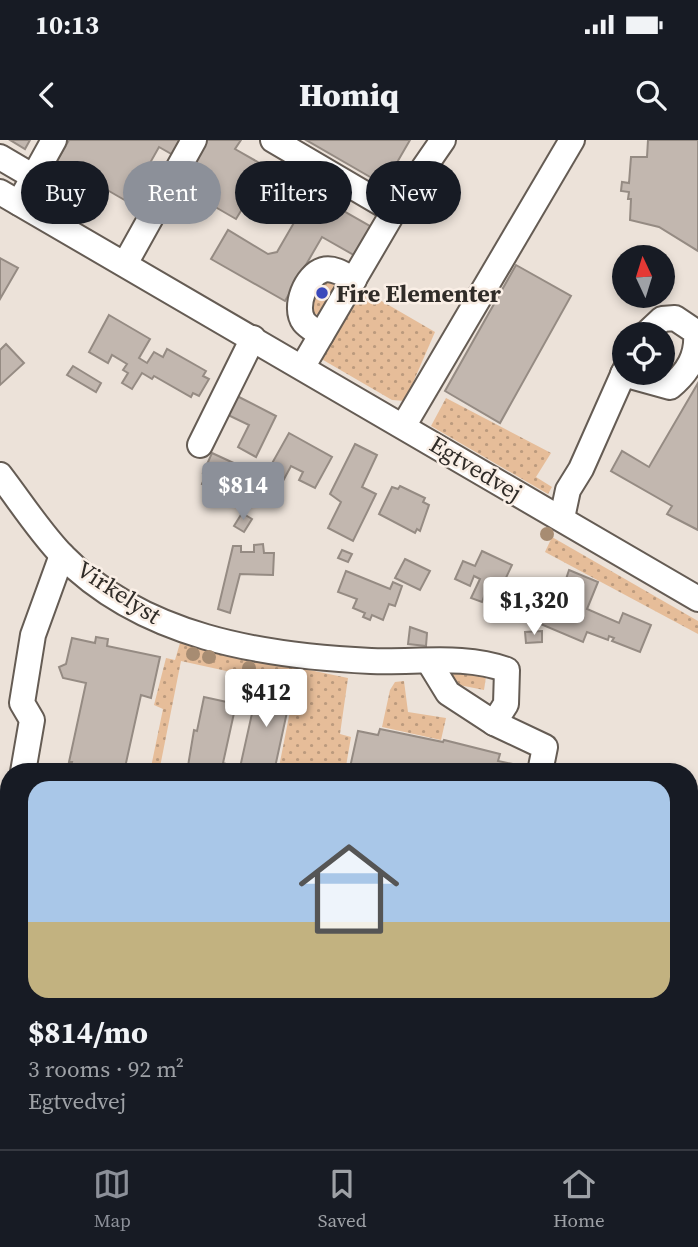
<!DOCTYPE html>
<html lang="en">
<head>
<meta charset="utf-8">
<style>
	:root { --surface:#171b24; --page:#242831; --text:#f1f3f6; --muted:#9ea1a6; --line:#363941; --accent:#8c9099 }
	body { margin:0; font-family:"Source Serif 4",serif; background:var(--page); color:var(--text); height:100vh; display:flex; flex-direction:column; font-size:26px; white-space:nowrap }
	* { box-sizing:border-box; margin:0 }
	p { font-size:23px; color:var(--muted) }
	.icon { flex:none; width:38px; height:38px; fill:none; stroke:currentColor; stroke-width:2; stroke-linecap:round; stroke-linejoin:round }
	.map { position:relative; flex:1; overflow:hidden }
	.sheet { position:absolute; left:0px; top:623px; width:698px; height:387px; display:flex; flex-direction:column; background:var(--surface); border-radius:28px 28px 0 0; box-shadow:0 4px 10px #0003 }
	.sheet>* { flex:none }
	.top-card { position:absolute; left:21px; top:21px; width:656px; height:63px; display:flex; gap:14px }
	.needle { width:46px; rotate:356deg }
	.tools { position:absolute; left:612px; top:105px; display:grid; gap:14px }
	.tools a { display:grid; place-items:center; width:63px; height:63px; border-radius:50%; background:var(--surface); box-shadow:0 4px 10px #0003; font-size:35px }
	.price { position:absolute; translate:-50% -60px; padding:0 16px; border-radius:7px; background:#fff; color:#222; font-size:23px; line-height:46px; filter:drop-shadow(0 2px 4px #0008) }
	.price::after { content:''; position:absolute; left:50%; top:42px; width:21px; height:16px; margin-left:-10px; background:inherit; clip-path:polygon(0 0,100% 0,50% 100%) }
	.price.active { background:var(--accent); color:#fff }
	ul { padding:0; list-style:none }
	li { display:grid; align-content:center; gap:14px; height:371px; padding:0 28px }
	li+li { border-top:2px solid var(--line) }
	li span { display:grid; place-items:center; height:217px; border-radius:21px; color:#555 }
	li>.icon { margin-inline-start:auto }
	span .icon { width:126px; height:126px; fill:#fffc; stroke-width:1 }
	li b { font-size:30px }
	.pill { padding:0 24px; border-radius:32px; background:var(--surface); box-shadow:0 4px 10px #0003; font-size:24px; line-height:63px }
	.pill.active { background:var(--accent); color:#fff }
	.status { display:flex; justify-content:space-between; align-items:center; height:49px; padding:0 35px; background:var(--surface); direction:ltr }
	.status svg { height:19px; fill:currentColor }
	header { display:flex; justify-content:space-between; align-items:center; height:91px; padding:0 28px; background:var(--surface); font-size:32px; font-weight:800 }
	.menu { display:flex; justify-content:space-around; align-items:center; height:98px; border-top:2px solid var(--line); background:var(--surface); font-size:19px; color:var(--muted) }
	.menu a { display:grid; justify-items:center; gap:4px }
	.menu .active { color:var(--accent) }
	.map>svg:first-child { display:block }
</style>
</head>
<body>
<div class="status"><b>10:13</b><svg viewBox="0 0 49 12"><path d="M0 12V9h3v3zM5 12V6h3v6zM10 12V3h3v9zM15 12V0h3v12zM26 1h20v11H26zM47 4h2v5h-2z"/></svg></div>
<header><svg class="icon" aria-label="back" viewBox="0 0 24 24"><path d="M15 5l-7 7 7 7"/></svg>Homiq<svg class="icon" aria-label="search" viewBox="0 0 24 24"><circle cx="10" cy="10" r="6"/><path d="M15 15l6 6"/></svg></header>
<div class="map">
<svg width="698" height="1009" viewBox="0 0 698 1009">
	<defs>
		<pattern id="grass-dots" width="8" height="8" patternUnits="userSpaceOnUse" patternTransform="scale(1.75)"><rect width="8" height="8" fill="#e6bd99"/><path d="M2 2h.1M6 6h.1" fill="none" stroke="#bb9a7d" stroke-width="1.8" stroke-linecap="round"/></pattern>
	</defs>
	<rect width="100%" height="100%" fill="#ece2d9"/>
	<g fill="url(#grass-dots)">
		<polygon points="331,140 336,148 318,174 310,175 315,144"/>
		<polygon points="361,149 435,192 405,261 392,260 318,217"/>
		<polygon points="446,258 551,313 536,337 552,347 548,354 431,286"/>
		<polygon points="552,397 698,481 698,494 545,412"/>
		<polygon points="180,503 348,538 340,594 351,597 345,632 278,632 295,546 181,521 159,632 150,632 163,569 154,565 166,518 175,520"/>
		<polygon points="487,530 484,550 454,544 446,533"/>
		<polygon points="404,541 408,572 446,578 441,600 382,587 390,550 395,542"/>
	</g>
	<g fill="#c2b7af" stroke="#958b83" stroke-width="2">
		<polygon points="10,0 30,0 25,9"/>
		<polygon points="69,0 181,0 175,16 159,7 128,62 57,21"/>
		<polygon points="206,0 241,0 235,9 375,89 359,118 322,97 285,161 211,119 228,90 268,114 277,112 295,81 250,56 236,79 179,46"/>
		<polygon points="306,0 410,0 384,45"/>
		<polygon points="648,0 698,0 698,111 659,87 630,80 631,59 628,59 629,52 621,51 622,42 629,43 631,17 647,17"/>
		<polygon points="0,118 18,128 0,159"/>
		<polygon points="516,125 571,156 500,283 445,251"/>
		<polygon points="109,175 150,199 139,218 147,223 154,212 163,217 167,209 206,231 203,236 209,239 199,256 193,253 191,257 154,236 152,239 142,233 132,249 122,243 128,233 123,230 127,224 112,215 108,223 89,212"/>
		<polygon points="6,204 24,223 0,245 0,210"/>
		<polygon points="73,226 101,243 96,252 67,235"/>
		<polygon points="698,243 698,390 667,374 672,366 611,331 622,311 649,327"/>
		<polygon points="237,256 276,276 256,317 238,307 249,285 228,275"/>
		<polygon points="289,293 332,317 315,348 299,340 303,332 291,326 282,343 266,334"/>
		<polygon points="355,304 377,315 362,347 376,354 353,401 328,388 341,362 330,354"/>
		<polygon points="212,313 249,330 240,350 235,348 232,356 218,349 221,342 203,333"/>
		<polygon points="205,337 218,344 215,350 202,344"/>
		<polygon points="400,346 425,358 423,362 429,365 420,391 417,389 415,393 379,374 392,347 398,349"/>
		<polygon points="242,373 252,379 244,392 234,386"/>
		<polygon points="263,404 264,413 274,413 273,435 240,434 230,473 218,469 233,406 241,406 241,412 254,412 254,405"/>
		<polygon points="342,410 352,414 348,422 338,418"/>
		<polygon points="482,411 512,425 503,444 509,447 505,455 500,453 497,459 485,454 482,462 471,458 480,439 474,436 470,446 455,439 463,421 475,426"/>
		<polygon points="405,419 430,431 420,450 395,438"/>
		<polygon points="569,430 598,442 587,469 619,483 623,473 651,485 640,512 612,501 614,498 609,496 608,500 587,492 583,502 524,477 531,459 556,469"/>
		<polygon points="346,431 390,449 393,442 402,446 395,466 389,464 383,480 372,475 370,480 363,477 365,473 353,468 357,459 338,452"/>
		<polygon points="410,487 427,493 426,506 408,504"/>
		<polygon points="542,491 542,502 526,503 525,492"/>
		<polygon points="96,497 108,499 107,506 160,517 151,558 141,555 124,632 99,628 98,632 70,630 72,622 69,622 86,543 63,538 59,527 66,524 72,498 95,503"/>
		<polygon points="259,542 292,549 274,632 239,632"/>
		<polygon points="204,557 236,564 223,623 226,624 224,632 187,632 194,590 197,591"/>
		<polygon points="380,589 443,602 444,600 500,614 498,621 518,625 517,632 349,632 358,591 378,595"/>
		<polygon points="690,712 698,713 698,863 690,861"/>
		<polygon points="0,825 9,826 9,866 0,865"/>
		<polygon points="9,868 9,1001 69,1001 67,1009 0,1009 0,921"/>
		<polygon points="690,975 698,977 698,1009 683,1009 684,1001 690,1001"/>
		<polygon points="141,1001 167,1001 217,1009 140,1009"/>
		<polygon points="346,1001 435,1001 434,1007 443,1009 354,1009 345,1006"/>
	</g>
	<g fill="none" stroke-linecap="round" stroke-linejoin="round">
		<g stroke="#655c54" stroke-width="28">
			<g id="minor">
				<polyline points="273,0 394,71 443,0"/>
				<polyline points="0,17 34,37"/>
				<polyline points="0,52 698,459"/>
				<polyline points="19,63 54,0"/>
				<polyline points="125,124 194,0"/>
				<path d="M321,195c-5,-4 -13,-8 -17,-13 -11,-15 2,-47 19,-52 11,-3 22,5 31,10"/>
				<polyline points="303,226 394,71"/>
				<path d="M623,234l47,13c18,-15 28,-31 26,-55l-21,-14 -13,1 -16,15"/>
				<polyline points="404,285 572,0"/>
				<polyline points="200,305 253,198"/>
				<path d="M0,335c20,26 39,56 62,80 80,82 200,101 309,106 45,2 94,-7 136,9l-1,34 -12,19"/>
				<polyline points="562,378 568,350 581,329 625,230"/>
				<polyline points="429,522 448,553 494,583 545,607 540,632"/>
				<polyline points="23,632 32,580 22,563 33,495 62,415"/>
				<polyline points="0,745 9,711"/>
				<polyline points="99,1009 100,1001"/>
				<polyline points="577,1009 579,1001"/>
			</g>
		</g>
		<use href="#minor" stroke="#fff" stroke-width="24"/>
	</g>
	<g fill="#a78c72">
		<circle cx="547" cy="394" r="7"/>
		<circle cx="193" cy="514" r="7"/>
		<circle cx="209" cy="517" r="7"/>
		<circle cx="249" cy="528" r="7"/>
		<circle cx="296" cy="543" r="7"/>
	</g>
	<circle fill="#3a48bb" stroke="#faefe6" stroke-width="2.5" cx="322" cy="153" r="7"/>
	<g text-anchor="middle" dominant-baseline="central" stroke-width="5" stroke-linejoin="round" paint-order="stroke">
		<g font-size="24" font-weight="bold" fill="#302c28" stroke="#faefe6" text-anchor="start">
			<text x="336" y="153">Fire Elementer</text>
		</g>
		<g font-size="24" fill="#302c28" stroke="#faefe6">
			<text transform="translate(476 328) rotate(31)">Egtvedvej</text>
			<text transform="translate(119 452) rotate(33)">Virkelyst</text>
		</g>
	</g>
</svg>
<div class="tools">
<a><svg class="needle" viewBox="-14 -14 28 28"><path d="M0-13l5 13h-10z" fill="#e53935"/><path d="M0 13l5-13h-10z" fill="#9ea1a6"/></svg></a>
<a><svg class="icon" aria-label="locate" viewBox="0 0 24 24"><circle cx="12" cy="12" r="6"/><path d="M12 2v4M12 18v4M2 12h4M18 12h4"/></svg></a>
</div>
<b class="price active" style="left:243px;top:382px">$814</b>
<b class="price" style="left:534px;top:497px">$1,320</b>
<b class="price" style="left:266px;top:589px">$412</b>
<div class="top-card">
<a class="pill">Buy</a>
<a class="pill active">Rent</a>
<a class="pill">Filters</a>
<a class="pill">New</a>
</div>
<section class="sheet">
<ul>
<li><span style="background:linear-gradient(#a9c7e8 65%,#c2b280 0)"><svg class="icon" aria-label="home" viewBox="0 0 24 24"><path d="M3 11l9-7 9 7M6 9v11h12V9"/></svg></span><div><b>$814/mo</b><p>3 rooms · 92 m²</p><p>Egtvedvej</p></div></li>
</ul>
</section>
</div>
<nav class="menu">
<a class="active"><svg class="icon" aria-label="map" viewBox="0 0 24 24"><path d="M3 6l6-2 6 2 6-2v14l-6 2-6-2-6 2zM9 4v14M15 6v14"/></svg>Map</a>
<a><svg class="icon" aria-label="saved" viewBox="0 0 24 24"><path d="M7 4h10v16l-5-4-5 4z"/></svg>Saved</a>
<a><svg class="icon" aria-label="home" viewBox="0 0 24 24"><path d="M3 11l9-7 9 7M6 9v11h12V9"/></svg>Home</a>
</nav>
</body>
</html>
